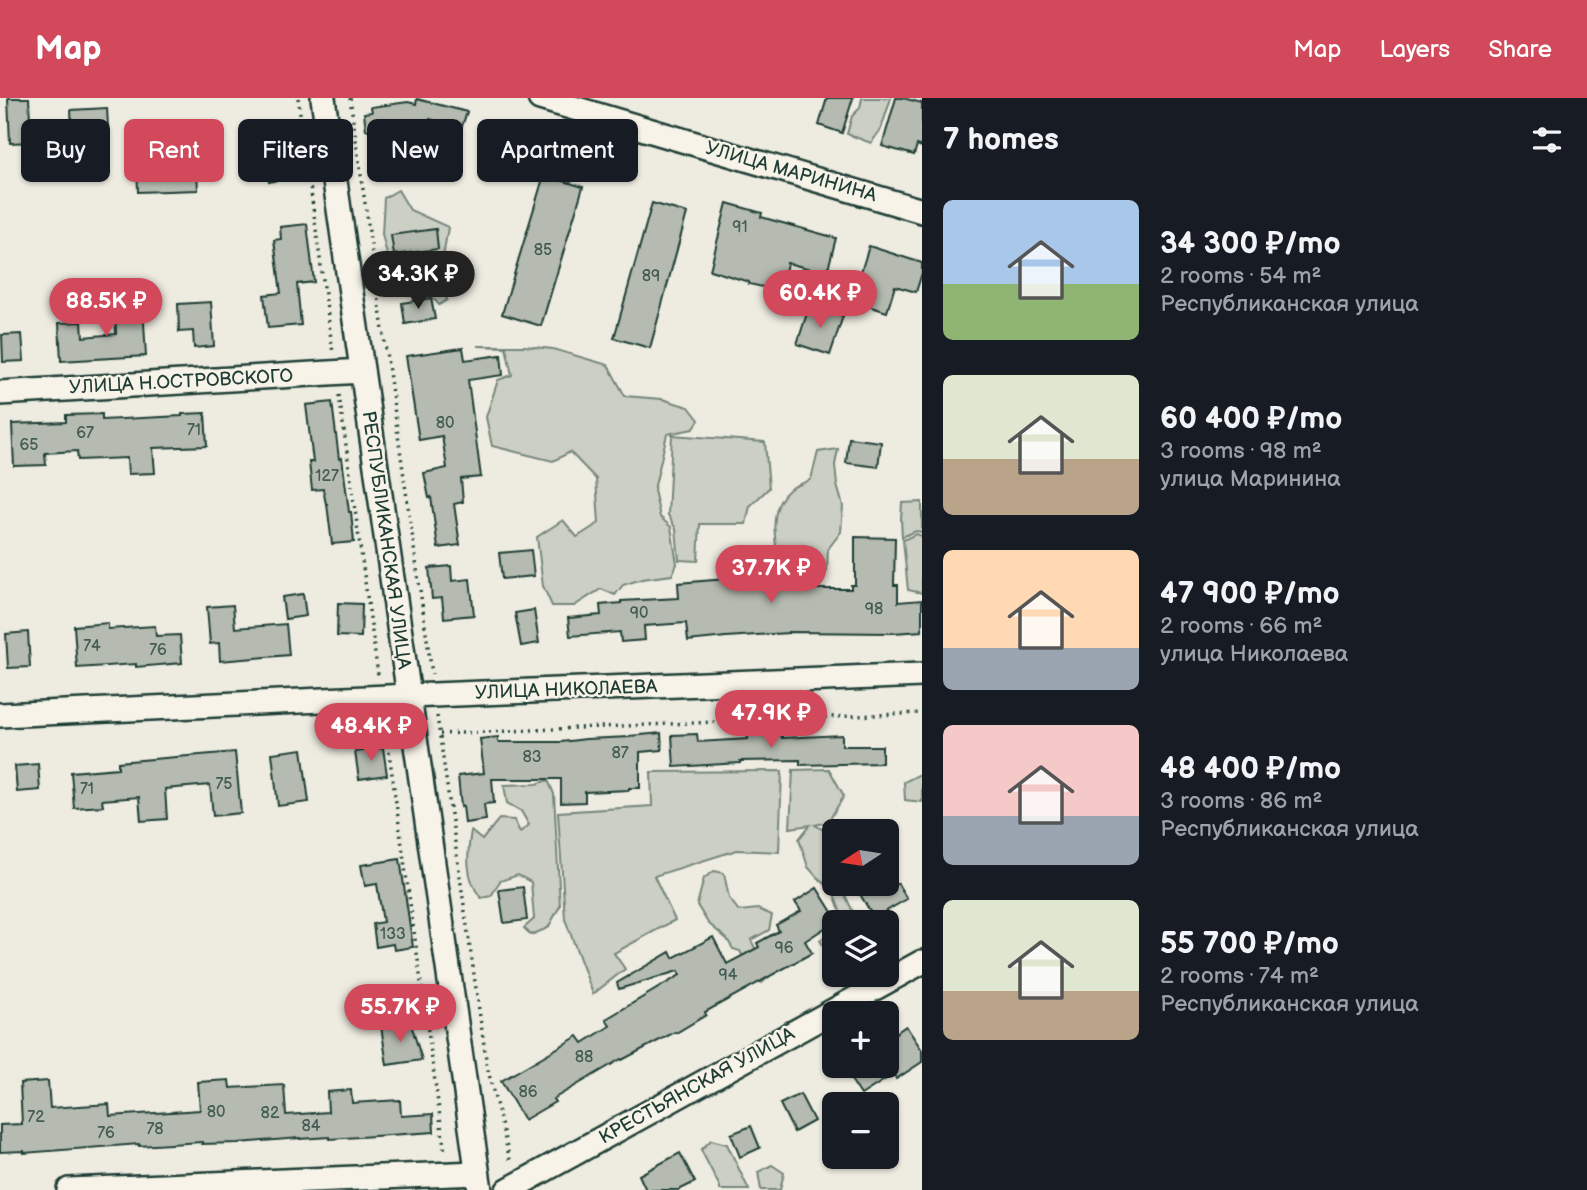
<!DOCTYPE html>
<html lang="en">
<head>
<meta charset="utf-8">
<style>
	:root { --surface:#171b24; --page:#242831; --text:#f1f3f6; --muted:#9ea1a6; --accent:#d1495b }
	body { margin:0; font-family:"Balsamiq Sans",sans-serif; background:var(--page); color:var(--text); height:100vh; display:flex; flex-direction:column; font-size:26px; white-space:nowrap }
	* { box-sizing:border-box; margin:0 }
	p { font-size:23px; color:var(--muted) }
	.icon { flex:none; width:38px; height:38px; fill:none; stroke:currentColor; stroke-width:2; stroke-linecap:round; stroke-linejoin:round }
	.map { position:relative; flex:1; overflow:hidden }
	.details { display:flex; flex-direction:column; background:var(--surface); width:665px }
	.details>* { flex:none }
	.guide { position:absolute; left:21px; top:21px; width:665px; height:63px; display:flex; gap:14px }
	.needle { width:46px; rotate:258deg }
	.buttons { position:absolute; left:822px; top:721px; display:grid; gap:14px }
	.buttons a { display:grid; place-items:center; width:77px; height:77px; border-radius:10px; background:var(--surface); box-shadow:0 2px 5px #0004; font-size:35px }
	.price { position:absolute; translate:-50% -60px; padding:0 16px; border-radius:24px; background:var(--accent); color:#fff; font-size:23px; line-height:46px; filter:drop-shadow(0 2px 4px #0008) }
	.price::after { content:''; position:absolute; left:50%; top:42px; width:21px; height:16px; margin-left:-10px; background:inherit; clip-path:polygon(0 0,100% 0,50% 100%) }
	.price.selected { background:#222; color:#fff }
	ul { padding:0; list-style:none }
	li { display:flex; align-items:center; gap:21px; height:175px; padding:0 21px }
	li span { display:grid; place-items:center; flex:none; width:196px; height:140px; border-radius:10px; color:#555 }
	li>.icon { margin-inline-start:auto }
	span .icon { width:84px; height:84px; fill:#fffc; stroke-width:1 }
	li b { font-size:30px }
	h2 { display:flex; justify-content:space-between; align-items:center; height:84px; padding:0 21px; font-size:30px }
	.tag { padding:0 24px; border-radius:10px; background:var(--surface); box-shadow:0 2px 5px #0004; font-size:24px; line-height:63px }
	.tag.selected { background:var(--accent); color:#fff }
	header { display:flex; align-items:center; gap:42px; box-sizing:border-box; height:98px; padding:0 35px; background:var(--accent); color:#fff }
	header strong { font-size:33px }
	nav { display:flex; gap:38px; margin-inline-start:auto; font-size:24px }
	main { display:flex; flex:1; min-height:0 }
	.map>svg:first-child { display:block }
</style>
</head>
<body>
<header>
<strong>Map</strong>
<nav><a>Map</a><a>Layers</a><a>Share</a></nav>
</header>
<main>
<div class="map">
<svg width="922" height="1092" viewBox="0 0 922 1092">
	<rect width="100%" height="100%" fill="#eeece1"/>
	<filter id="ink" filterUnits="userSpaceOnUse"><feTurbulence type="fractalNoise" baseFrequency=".0143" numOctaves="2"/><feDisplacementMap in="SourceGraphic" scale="14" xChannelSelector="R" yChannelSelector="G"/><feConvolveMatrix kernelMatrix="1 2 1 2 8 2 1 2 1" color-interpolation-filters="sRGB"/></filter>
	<g filter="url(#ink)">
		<g fill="#cccfc4" stroke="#76867c" stroke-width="2">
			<polygon points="862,0 891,0 881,31 871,45 847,36 852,18 860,10"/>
			<path d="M398,92l12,20 38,17 -7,43 6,30 -8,5c-10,-15 -28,-12 -44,-13l-8,-20v-17l-5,-21 2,-36z"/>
			<polygon points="477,248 525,248 553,251 608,267 625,298 662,301 689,309 699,322 693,331 667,336 654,392 660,419 671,429 677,466 672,477 642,481 623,487 615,497 601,491 574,508 552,508 543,488 537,439 563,422 577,439 599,425 596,381 570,354 553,363 492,348 486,319 498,282 512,277 506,249"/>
			<polygon points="672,337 765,344 769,390 750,408 746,426 700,426 698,463 679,462 676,431 668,417"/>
			<path d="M838,351l-3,16 2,20 6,21 -2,26 -13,17 -1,22 -14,7 -8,-5 -13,-4 -14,-10c-4,-23 -9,-53 12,-70 6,-4 15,-6 21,-10l7,-27z"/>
			<polygon points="922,404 922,434 916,433 902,439 901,421 902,405"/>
			<polygon points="916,436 922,438 922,495 908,492 903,442"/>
			<polygon points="829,671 844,698 828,724 815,727 835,739 835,786 840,786 853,814 863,824 844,824 833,793 816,778 808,769 799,741 810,727 790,730 793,672"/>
			<polygon points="782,673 779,754 737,752 654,778 675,822 614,855 625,871 593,896 565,821 558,714 652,708 651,674"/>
			<polygon points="922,675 922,704 905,702 904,684"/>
			<path d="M548,682l6,14 6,112 -12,22 -17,7 -7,-7 10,-9 -3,-37 -13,-7 -18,6 -9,15 -10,2c-16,-20 -14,-43 -10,-67l11,9 17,-21 15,1 6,12 9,-7 -8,-14 -14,-8 -3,-18 33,-1z"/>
			<polygon points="714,773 724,775 729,800 739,813 758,811 772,817 769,832 751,842 769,879 762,885 753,878 740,853 733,851 727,841 708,825 697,807 704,780"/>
			<polygon points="835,831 835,855 825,851 820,842"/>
			<polygon points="711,1042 727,1046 749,1092 720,1092 720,1089 701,1052"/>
			<polygon points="772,1067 784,1075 780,1092 761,1092 758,1074"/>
		</g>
		<g fill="#b5bbb0" stroke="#1f3d34" stroke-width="2">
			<polygon points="8,0 29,0 31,44 10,45"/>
			<polygon points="827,0 853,0 842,35 819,27"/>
			<polygon points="896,0 903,0 922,5 922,49 917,47 914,57 882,48"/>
			<polygon points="417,1 467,14 461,31 430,21 424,40 398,33 402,66 376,70 371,32 366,32 364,15 372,14 371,9 408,4 416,6"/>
			<polygon points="107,10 109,46 73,48 71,12"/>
			<polygon points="283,25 295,78 269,84 260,46 252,48 249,32"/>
			<polygon points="176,33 177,55 196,54 198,92 138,94 136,35"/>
			<polygon points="544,77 583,89 541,228 502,216"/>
			<polygon points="652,105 687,115 650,250 614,240"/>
			<polygon points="727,105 762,115 761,119 836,140 827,175 787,165 781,193 749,186 749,184 710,172"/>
			<polygon points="307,126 314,184 297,186 301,227 268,230 264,197 281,195 274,142 281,141 280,129"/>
			<polygon points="436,131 438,151 394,157 391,137"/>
			<polygon points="869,148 922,165 922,175 916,194 895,188 887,214 852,203"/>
			<polygon points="431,200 435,221 405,226 402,205"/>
			<polygon points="211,204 214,248 194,250 193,233 179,234 178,206"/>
			<polygon points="810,206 843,218 830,257 797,246"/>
			<polygon points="143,208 146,258 61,263 59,225 82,224 83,239 116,236 115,210"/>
			<polygon points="22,236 24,263 3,264 2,237"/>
			<polygon points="463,250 465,262 501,257 503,277 468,282 481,379 461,381 463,404 454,406 460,447 438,450 431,399 429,400 424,375 447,370 442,338 419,342 406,258"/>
			<polygon points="332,304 339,361 342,360 349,414 351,414 354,444 332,446 327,406 326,406 323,391 312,392 309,364 313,364 306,307"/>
			<polygon points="205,315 207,348 153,350 155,375 128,376 127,360 78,362 77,353 45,355 46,367 14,368 12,326 66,324 66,317 102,316 102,322 182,318 182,316"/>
			<polygon points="849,340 881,344 878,369 846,365"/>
			<polygon points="855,439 895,440 894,487 898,487 898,504 922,502 922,533 893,535 788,534 788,535 726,539 688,543 686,525 644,528 645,542 621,544 620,534 570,538 568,520 601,517 600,507 621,505 621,503 679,500 678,485 738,480 738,477 787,473 789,491 851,491 851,487 855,487"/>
			<polygon points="531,452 534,478 502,481 499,455"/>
			<polygon points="451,468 452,483 470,481 474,517 444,520 442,500 432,501 429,470"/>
			<polygon points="303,496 306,518 285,521 282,499"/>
			<polygon points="338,505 362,506 361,539 337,538"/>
			<polygon points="233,507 235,530 286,526 289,557 220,563 219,545 210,546 207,509"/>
			<polygon points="534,512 539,545 521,548 515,515"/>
			<polygon points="108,525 108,531 155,528 156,538 180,537 182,565 136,569 136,566 77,570 74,528"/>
			<polygon points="28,534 30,569 8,570 6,536"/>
			<polygon points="747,634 781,634 782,640 842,637 842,648 882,648 882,665 800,667 800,662 740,663 740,665 674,669 672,637 697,636 698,644 748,641"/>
			<polygon points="661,635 662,652 640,654 640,690 629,690 629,692 585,694 585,704 561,705 561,681 492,681 494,705 484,706 486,722 465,725 463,708 461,709 458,678 484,675 480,641 498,639 498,644 561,644 586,641 630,639 630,638"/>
			<polygon points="383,650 387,677 359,681 355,654"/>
			<polygon points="302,651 309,704 278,708 272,655"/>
			<polygon points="235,654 241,715 213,718 210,687 165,691 167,721 141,723 139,699 102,702 103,708 74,710 71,674 118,670 118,664"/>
			<polygon points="38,666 40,692 17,694 15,668"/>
			<polygon points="400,761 413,849 394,852 393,846 376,849 373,826 383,824 377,786 365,788 361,767"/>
			<polygon points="854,786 898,786 907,801 874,820"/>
			<polygon points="523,789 527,822 504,825 499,792"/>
			<polygon points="817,790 837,822 805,843 812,855 705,914 706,917 676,935 675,934 622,962 621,961 553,1001 555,1004 524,1022 501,983 578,938 583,945 610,928 606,921 680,877 678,873 619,891 617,885 670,854 673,860 713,839 727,866 759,849 757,845 779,833 776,827 801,813 795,804"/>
			<polygon points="410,923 422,962 387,967 381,928"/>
			<polygon points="906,928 922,952 922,964 896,981 894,976 861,997 842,968 887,968 887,941"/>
			<polygon points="229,982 230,990 284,987 286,1017 328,1014 327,994 351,992 352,1005 400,1002 401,1018 433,1016 434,1034 330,1041 330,1039 300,1041 300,1040 238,1045 202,1046 202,1044 139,1048 139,1046 24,1055 24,1053 0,1054 0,1027 22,1026 20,985 48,983 50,1010 109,1006 110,1018 200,1012 198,984"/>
			<polygon points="800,996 814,1023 794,1034 780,1006"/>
			<polygon points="751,1028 760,1050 740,1059 731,1036"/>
			<polygon points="680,1055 695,1084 679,1092 646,1092 639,1077"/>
		</g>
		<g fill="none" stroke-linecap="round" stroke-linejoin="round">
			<g stroke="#1f3d34" stroke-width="28">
				<g id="street">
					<polyline points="323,0 480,1092"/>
					<polyline points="540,0 922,113"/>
					<polyline points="0,295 362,273"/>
					<polyline points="0,617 409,598 922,577"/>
					<polyline points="69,1092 477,1075"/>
					<polyline points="508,1092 922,864"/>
				</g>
			</g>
			<g stroke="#1f3d34" stroke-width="3.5" stroke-dasharray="2 5" stroke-linecap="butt">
				<polyline points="298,0 333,255"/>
				<polyline points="350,0 432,576"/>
				<polyline points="339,297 378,577"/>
				<polyline points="437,618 487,968 511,1066"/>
				<polyline points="384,619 445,1055"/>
				<polyline points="440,636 922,615"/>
			</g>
			<use href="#street" stroke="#f7f3e8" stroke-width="23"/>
		</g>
	</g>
	<g text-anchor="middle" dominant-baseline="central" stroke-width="5" stroke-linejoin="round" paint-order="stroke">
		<g font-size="16" fill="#445c53">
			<text x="740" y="129">91</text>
			<text x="543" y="152">85</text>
			<text x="651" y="178">89</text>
			<text x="445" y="325">80</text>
			<text x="194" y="332">71</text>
			<text x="85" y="335">67</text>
			<text x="29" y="347">65</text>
			<text x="327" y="378">127</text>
			<text x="874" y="511">98</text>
			<text x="639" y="515">90</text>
			<text x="92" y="548">74</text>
			<text x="158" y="552">76</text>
			<text x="620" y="655">87</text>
			<text x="532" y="659">83</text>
			<text x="224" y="686">75</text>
			<text x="87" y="691">71</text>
			<text x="393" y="836">133</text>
			<text x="784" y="850">96</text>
			<text x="728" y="877">94</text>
			<text x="584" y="959">88</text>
			<text x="528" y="994">86</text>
			<text x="216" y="1014">80</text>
			<text x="270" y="1015">82</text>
			<text x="36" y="1019">72</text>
			<text x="311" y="1028">84</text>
			<text x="155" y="1031">78</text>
			<text x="106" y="1035">76</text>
		</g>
		<g font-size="19" fill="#1f3d34" stroke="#f7f3e8">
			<text transform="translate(791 74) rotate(16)">УЛИЦА МАРИНИНА</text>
			<text transform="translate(181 284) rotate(-3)">УЛИЦА Н.ОСТРОВСКОГО</text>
			<text transform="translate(386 442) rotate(82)">РЕСПУБЛИКАНСКАЯ УЛИЦА</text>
			<text transform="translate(566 592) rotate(-2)">УЛИЦА НИКОЛАЕВА</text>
			<text transform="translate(697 988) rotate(-29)">КРЕСТЬЯНСКАЯ УЛИЦА</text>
		</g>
	</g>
</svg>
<div class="buttons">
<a><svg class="needle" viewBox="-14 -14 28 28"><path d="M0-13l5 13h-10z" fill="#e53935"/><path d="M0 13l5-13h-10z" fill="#9ea1a6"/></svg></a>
<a><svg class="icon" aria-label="layers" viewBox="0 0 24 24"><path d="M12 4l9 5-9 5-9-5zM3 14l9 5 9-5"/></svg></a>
<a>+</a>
<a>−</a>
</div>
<b class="price selected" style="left:418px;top:213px">34.3K ₽</b>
<b class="price" style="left:820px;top:232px">60.4K ₽</b>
<b class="price" style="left:106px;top:240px">88.5K ₽</b>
<b class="price" style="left:771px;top:507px">37.7K ₽</b>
<b class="price" style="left:771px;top:652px">47.9K ₽</b>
<b class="price" style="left:371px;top:665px">48.4K ₽</b>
<b class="price" style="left:400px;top:946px">55.7K ₽</b>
<div class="guide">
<a class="tag">Buy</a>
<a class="tag selected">Rent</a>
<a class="tag">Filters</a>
<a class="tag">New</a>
<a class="tag">Apartment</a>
</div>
</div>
<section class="details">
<h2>7 homes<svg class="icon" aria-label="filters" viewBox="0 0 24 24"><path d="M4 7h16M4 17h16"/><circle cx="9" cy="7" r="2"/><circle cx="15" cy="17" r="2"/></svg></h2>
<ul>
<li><span style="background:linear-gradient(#a9c7e8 60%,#8fb573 0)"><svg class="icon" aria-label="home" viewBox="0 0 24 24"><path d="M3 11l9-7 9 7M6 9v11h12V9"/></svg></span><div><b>34 300 ₽/mo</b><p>2 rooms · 54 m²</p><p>Республиканская улица</p></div></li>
<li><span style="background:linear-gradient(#dfe7d0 60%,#b9a48a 0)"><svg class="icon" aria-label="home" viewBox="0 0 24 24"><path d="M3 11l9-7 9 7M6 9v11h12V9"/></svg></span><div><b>60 400 ₽/mo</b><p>3 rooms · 98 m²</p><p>улица Маринина</p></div></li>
<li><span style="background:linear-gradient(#ffd9b3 70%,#9aa5b1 0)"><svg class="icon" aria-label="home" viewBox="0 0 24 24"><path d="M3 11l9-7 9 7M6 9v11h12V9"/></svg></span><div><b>47 900 ₽/mo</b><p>2 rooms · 66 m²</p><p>улица Николаева</p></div></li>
<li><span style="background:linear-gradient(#f6c9c9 65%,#9aa5b1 0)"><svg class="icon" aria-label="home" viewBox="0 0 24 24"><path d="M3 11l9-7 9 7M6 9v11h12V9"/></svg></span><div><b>48 400 ₽/mo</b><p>3 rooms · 86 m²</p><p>Республиканская улица</p></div></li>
<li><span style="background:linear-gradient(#dfe7d0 65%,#b9a48a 0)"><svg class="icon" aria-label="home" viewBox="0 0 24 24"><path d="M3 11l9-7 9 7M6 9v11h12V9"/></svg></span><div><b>55 700 ₽/mo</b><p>2 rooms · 74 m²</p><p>Республиканская улица</p></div></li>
</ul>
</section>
</main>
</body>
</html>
